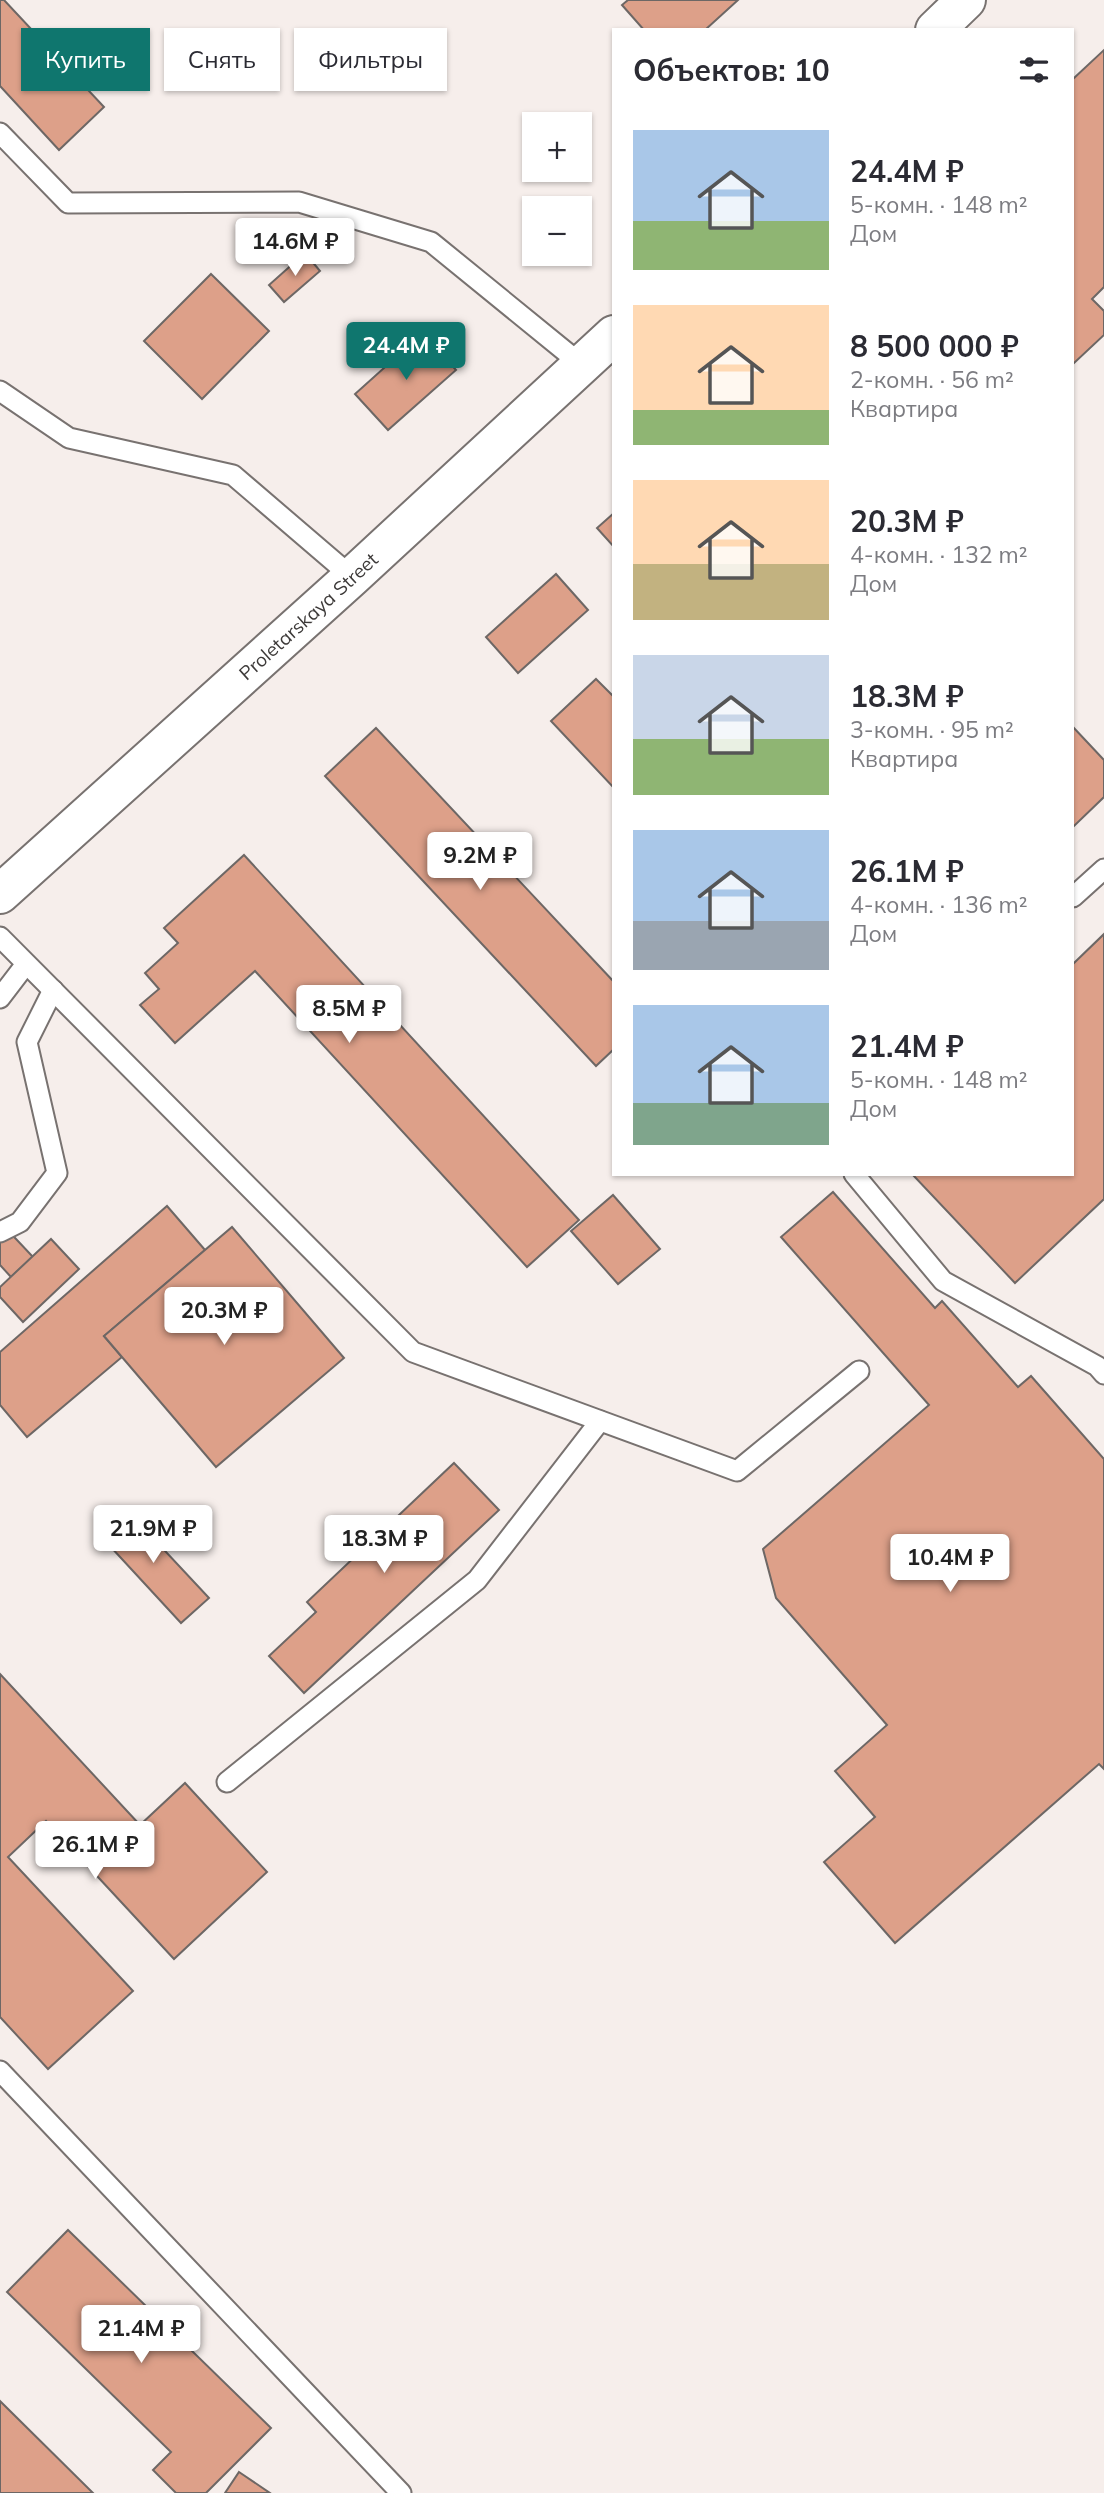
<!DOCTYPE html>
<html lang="ru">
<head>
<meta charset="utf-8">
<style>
	:root { --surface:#fff; --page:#f2f2f3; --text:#2b2b33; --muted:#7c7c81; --accent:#0f766e }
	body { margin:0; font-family:Mulish,sans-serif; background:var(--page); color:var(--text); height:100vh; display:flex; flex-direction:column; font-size:26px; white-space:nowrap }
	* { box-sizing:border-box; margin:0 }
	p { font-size:23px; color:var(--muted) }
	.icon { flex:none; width:38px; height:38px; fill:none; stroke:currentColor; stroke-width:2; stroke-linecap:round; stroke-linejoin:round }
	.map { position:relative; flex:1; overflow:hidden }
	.sheet { position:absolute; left:612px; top:28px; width:462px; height:1148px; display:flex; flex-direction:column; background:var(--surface); border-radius:0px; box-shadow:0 2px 5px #0004 }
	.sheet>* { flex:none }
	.hud { position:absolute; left:21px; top:28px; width:486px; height:63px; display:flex; gap:14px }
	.controls { position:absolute; left:522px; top:112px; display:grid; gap:14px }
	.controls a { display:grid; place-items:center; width:70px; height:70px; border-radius:0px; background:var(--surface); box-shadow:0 2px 5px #0004; font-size:35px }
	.price { position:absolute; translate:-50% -60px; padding:0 16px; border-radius:7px; background:#fff; color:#222; font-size:23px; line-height:46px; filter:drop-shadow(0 2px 4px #0008) }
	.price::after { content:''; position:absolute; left:50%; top:42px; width:21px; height:16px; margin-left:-10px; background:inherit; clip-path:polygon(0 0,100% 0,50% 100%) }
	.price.on { background:var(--accent); color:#fff }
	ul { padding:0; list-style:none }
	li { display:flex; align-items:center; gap:21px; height:175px; padding:0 21px }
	li span { display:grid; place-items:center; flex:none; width:196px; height:140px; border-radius:0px; color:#555 }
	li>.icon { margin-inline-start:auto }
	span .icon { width:84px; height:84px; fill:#fffc; stroke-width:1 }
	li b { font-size:30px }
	h2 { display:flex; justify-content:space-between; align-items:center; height:84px; padding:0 21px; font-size:30px }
	.chip { padding:0 24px; border-radius:0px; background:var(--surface); box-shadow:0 2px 5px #0004; font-size:24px; line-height:63px }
	.chip.on { background:var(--accent); color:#fff }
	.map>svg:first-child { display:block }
</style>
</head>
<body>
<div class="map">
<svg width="1104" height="2493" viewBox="0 0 1104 2493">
	<rect width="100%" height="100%" fill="#f6eeeb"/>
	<g fill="#dda089" stroke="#6d6765" stroke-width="2">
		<polygon points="0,0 4,0 104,107 59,150 0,86"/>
		<polygon points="628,0 738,0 705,30 644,30 622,5"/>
		<polygon points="1104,50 1104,287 1092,299 1104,311 1104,335 1073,364 1073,79"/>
		<polygon points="305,253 320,271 284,302 269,285"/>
		<polygon points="211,274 269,331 202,399 144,341"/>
		<polygon points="423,333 456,370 388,430 355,394"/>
		<polygon points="614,513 614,547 597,528"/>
		<polygon points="556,574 588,610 518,673 486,637"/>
		<polygon points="596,679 614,697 614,788 551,721"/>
		<polygon points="1073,727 1104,760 1104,797 1073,827"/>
		<polygon points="376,728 614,982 614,1049 596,1066 325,776"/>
		<polygon points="244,855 579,1220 527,1267 255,971 175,1043 140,1005 159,989 145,973 178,943 164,928"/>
		<polygon points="1104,934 1104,1199 1015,1283 912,1174 1073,1174 1073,964"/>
		<polygon points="833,1192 935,1308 942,1301 1018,1387 1031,1376 1104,1459 1104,1769 1099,1764 895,1943 824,1862 875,1817 835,1771 887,1725 776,1598 763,1549 929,1405 781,1237"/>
		<polygon points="613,1195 660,1249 618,1284 571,1231"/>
		<polygon points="167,1206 205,1250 104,1336 122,1357 27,1437 0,1405 0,1352"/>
		<polygon points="0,1222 33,1257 11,1277 0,1265"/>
		<polygon points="232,1227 344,1358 216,1467 104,1336"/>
		<polygon points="51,1239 79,1269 23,1322 0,1297 0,1287"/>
		<polygon points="454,1463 499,1510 304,1693 269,1656 316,1612 307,1602"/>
		<polygon points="124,1507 209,1598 181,1623 97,1532"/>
		<polygon points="0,1674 140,1825 185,1783 267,1872 174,1959 46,1821 8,1857 133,1991 48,2069 0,2017"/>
		<polygon points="68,2230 271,2428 206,2493 176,2493 153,2470 171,2452 7,2292"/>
		<polygon points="0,2401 93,2493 0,2493"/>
		<polygon points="239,2472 270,2493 225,2493"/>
	</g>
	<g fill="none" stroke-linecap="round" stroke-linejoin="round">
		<g stroke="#787270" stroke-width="23">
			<g id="lane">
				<polyline points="0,133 68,203 299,202 431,242 582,365"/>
				<polyline points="0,391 69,438 233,475 352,577"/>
				<polyline points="1073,897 1104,869"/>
				<polyline points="0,937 413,1352 737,1471 859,1371"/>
				<polyline points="0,998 26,964"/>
				<polyline points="854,1174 943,1281 1097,1366 1104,1374"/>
				<polyline points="0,1232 20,1222 57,1173 27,1042 53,990"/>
				<polyline points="227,1782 477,1580 600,1421"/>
				<polyline points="0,2071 401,2493"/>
			</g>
		</g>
		<g stroke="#787270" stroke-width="42">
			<g id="secondary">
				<polyline points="935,30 966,0"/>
				<path id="s1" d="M0,894l352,-317 262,-242"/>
			</g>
		</g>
		<use href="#lane" stroke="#fff" stroke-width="19"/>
		<use href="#secondary" stroke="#fff" stroke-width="38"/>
	</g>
	<g text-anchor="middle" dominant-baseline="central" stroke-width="7" stroke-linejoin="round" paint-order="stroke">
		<g font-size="19" fill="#3d3a39" stroke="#f6eeeb">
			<text stroke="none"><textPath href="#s1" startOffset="415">Proletarskaya Street</textPath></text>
		</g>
	</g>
</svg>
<div class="controls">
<a>+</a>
<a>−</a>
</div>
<b class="price" style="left:295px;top:278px">14.6M ₽</b>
<b class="price on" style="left:406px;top:382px">24.4M ₽</b>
<b class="price" style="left:480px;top:892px">9.2M ₽</b>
<b class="price" style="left:349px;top:1045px">8.5M ₽</b>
<b class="price" style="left:224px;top:1347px">20.3M ₽</b>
<b class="price" style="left:153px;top:1565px">21.9M ₽</b>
<b class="price" style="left:384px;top:1575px">18.3M ₽</b>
<b class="price" style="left:950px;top:1594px">10.4M ₽</b>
<b class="price" style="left:95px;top:1881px">26.1M ₽</b>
<b class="price" style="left:141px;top:2365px">21.4M ₽</b>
<div class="hud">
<a class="chip on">Купить</a>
<a class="chip">Снять</a>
<a class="chip">Фильтры</a>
</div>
<section class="sheet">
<h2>Объектов: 10<svg class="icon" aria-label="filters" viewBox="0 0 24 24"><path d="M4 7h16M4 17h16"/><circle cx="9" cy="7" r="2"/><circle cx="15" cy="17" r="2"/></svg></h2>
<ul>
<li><span style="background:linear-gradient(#a9c7e8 65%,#8fb573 0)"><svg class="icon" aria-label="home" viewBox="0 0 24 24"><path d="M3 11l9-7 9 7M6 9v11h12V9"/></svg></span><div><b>24.4M ₽</b><p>5-комн. · 148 m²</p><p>Дом</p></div></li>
<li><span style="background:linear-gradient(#ffd9b3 75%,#8fb573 0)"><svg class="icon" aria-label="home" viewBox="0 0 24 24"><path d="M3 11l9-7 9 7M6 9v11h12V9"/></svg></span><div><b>8 500 000 ₽</b><p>2-комн. · 56 m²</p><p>Квартира</p></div></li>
<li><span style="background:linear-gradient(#ffd9b3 60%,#c2b280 0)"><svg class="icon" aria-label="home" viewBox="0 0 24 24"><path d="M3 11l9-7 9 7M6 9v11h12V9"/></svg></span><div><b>20.3M ₽</b><p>4-комн. · 132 m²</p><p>Дом</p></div></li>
<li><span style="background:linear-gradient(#c9d6e8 60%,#8fb573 0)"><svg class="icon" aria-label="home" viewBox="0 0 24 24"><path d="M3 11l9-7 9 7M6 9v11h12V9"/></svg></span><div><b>18.3M ₽</b><p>3-комн. · 95 m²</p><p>Квартира</p></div></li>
<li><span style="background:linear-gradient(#a9c7e8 65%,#9aa5b1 0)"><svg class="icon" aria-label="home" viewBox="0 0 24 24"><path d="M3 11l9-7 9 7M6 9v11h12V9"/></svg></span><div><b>26.1M ₽</b><p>4-комн. · 136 m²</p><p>Дом</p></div></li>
<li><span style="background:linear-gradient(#a9c7e8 70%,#7fa58c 0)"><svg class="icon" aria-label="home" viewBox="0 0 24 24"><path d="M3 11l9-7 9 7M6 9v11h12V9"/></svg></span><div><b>21.4M ₽</b><p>5-комн. · 148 m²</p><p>Дом</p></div></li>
</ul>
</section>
</div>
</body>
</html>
